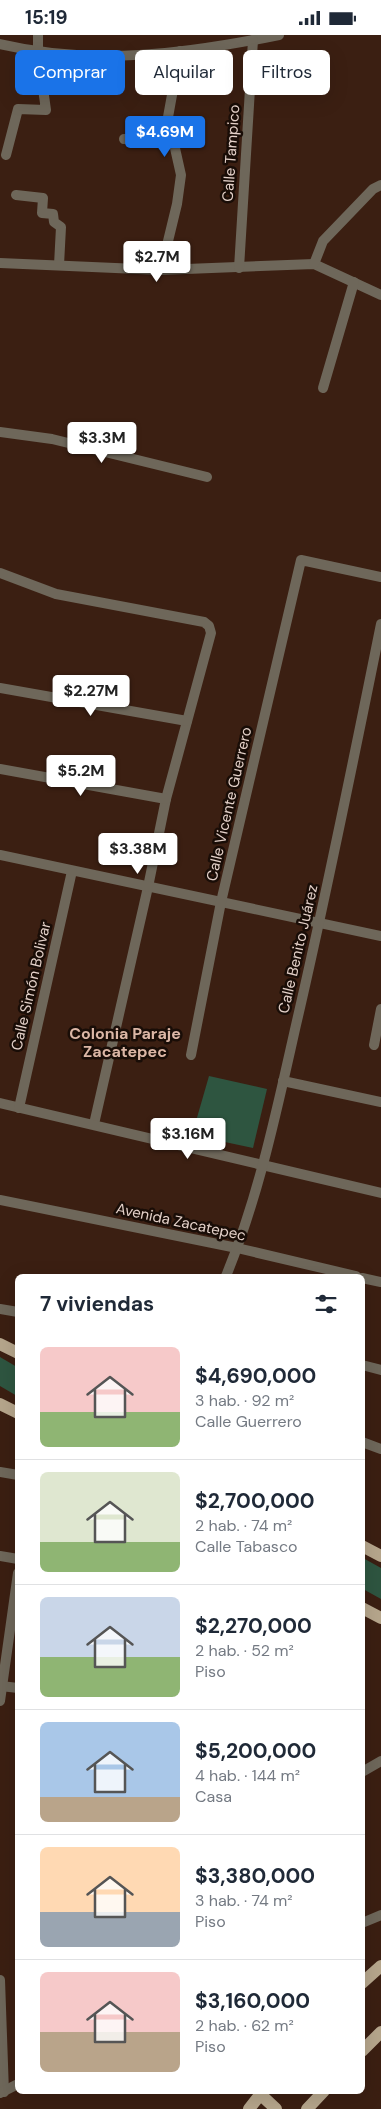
<!DOCTYPE html>
<html lang="es">
<head>
<meta charset="utf-8">
<style>
	:root { --surface:#fff; --page:#f6f6f7; --text:#1f2937; --muted:#747a83; --line:#e0e1e3; --accent:#1a73e8 }
	body { margin:0; font-family:"DM Sans",sans-serif; background:var(--page); color:var(--text); height:100vh; display:flex; flex-direction:column; font-size:19px; white-space:nowrap }
	* { box-sizing:border-box; margin:0 }
	p { font-size:16px; color:var(--muted) }
	.icon { flex:none; width:28px; height:28px; fill:none; stroke:currentColor; stroke-width:2; stroke-linecap:round; stroke-linejoin:round }
	.map { position:relative; flex:1; overflow:hidden }
	.panel { position:absolute; left:15px; top:1239px; width:350px; height:820px; display:flex; flex-direction:column; background:var(--surface); border-radius:8px; box-shadow:0 5px 20px #0002 }
	.panel>* { flex:none }
	.guide { position:absolute; left:15px; top:15px; width:351px; height:45px; display:flex; gap:10px }
	.price { position:absolute; translate:-50% -42px; padding:0 11px; border-radius:5px; background:#fff; color:#222; font-size:16px; line-height:32px; filter:drop-shadow(0 1px 2px #0008) }
	.price::after { content:''; position:absolute; left:50%; top:30px; width:15px; height:11px; margin-left:-8px; background:inherit; clip-path:polygon(0 0,100% 0,50% 100%) }
	.price.selected { background:var(--accent); color:#fff }
	ul { padding:0; list-style:none }
	li { display:flex; align-items:center; gap:15px; height:125px; padding:0 25px }
	li+li { border-top:1px solid var(--line) }
	li span { display:grid; place-items:center; flex:none; width:140px; height:100px; border-radius:8px; color:#555 }
	li>.icon { margin-inline-start:auto }
	span .icon { width:60px; height:60px; fill:#fffc; stroke-width:1 }
	li b { font-size:21px }
	h2 { display:flex; justify-content:space-between; align-items:center; height:60px; padding:0 25px; font-size:21px }
	.tag { padding:0 18px; border-radius:8px; background:var(--surface); box-shadow:0 5px 20px #0002; font-size:18px; line-height:45px }
	.tag.selected { background:var(--accent); color:#fff }
	.status { display:flex; justify-content:space-between; align-items:center; height:35px; padding:0 25px; background:var(--surface); direction:ltr }
	.status svg { height:14px; fill:currentColor }
	.map>svg:first-child { display:block }
</style>
</head>
<body>
<div class="status"><b>15:19</b><svg viewBox="0 0 49 12"><path d="M0 12V9h3v3zM5 12V6h3v6zM10 12V3h3v9zM15 12V0h3v12zM26 1h20v11H26zM47 4h2v5h-2z"/></svg></div>
<div class="map">
<svg width="381" height="2074" viewBox="0 0 381 2074">
	<rect width="100%" height="100%" fill="#3b1f12"/>
	<g fill="#2e5540">
		<polygon points="209,1041 267,1054 253,1113 192,1100"/>
		<polygon points="0,1322 17,1332 17,1361 0,1351"/>
		<polygon points="363,1523 381,1533 381,1564 363,1554"/>
	</g>
	<g fill="none" stroke-linecap="round" stroke-linejoin="round">
		<g stroke="#6e675a" stroke-width="10">
			<path d="M0,9c93,22 186,10 279,-9"/>
			<polyline points="124,104 175,106"/>
			<polyline points="6,120 18,74 46,75 38,18 38,0"/>
			<polyline points="16,160 43,163 42,178 53,179 54,187 61,192 59,230"/>
			<polyline points="0,228 161,235 314,229 381,260"/>
			<polyline points="314,229 323,206 373,154 381,150"/>
			<polyline points="239,233 253,5"/>
			<polyline points="161,235 177,169 181,140 168,82 180,16"/>
			<polyline points="323,353 354,247"/>
			<polyline points="0,397 52,404 207,442"/>
			<polyline points="0,538 56,559 204,587 209,591 211,598 166,764 148,852 94,1089"/>
			<polyline points="0,653 187,686"/>
			<polyline points="0,734 166,764"/>
			<polyline points="0,820 381,901"/>
			<polyline points="374,1010 381,974"/>
			<polyline points="191,1020 221,867 301,525 381,542"/>
			<polyline points="283,1046 381,1067"/>
			<polyline points="0,1068 381,1158"/>
			<polyline points="19,1073 72,836"/>
			<polyline points="0,1165 237,1213 356,1241"/>
			<path d="M226,1241c33,-80 51,-167 70,-251 31,-133 58,-267 85,-401"/>
			<polyline points="362,1243 381,1247"/>
			<polyline points="0,1274 18,1277"/>
			<polyline points="362,1330 381,1335"/>
			<polyline points="362,1407 381,1414"/>
			<polyline points="0,1437 18,1440"/>
			<polyline points="0,1521 18,1524"/>
			<polyline points="1,1651 18,1653"/>
			<polyline points="0,1666 18,1538"/>
			<polyline points="362,1737 381,1726"/>
			<polyline points="362,1888 381,1880"/>
			<polyline points="0,1945 4,2057"/>
			<polyline points="0,2058 18,2049"/>
		</g>
		<g stroke="#b6a68c" stroke-width="12">
			<polyline points="0,1309 18,1318"/>
			<polyline points="0,1369 18,1378"/>
			<polyline points="362,1511 381,1521"/>
			<polyline points="362,1573 381,1583"/>
			<polyline points="362,1948 381,1931"/>
			<polyline points="362,2016 381,1997"/>
			<polyline points="260,2059 276,2074"/>
			<polyline points="249,2074 263,2056"/>
			<polyline points="307,2074 324,2056"/>
		</g>
	</g>
	<g text-anchor="middle" dominant-baseline="central" stroke-width="5" stroke-linejoin="round" paint-order="stroke">
		<g font-size="15" fill="#e4d1c9" stroke="#190d07">
			<text transform="translate(231 118) rotate(-86)">Calle Tampico</text>
			<text transform="translate(229 769) rotate(-77)">Calle Vicente Guerrero</text>
			<text transform="translate(298 914) rotate(-77)">Calle Benito Juárez</text>
			<text transform="translate(31 951) rotate(-77)">Calle Simón Bolivar</text>
			<text transform="translate(181 1187) rotate(12)">Avenida Zacatepec</text>
		</g>
		<g font-size="16" font-weight="bold" fill="#dbb6a5" stroke="#190d07">
			<text x="125" y="998">Colonia Paraje<tspan x="125" dy="18">Zacatepec</tspan></text>
		</g>
	</g>
</svg>
<b class="price selected" style="left:165px;top:123px">$4.69M</b>
<b class="price" style="left:157px;top:248px">$2.7M</b>
<b class="price" style="left:102px;top:429px">$3.3M</b>
<b class="price" style="left:91px;top:682px">$2.27M</b>
<b class="price" style="left:81px;top:762px">$5.2M</b>
<b class="price" style="left:138px;top:840px">$3.38M</b>
<b class="price" style="left:188px;top:1125px">$3.16M</b>
<div class="guide">
<a class="tag selected">Comprar</a>
<a class="tag">Alquilar</a>
<a class="tag">Filtros</a>
</div>
<section class="panel">
<h2>7 viviendas<svg class="icon" aria-label="filters" viewBox="0 0 24 24"><path d="M4 7h16M4 17h16"/><circle cx="9" cy="7" r="2"/><circle cx="15" cy="17" r="2"/></svg></h2>
<ul>
<li><span style="background:linear-gradient(#f6c9c9 65%,#8fb573 0)"><svg class="icon" aria-label="home" viewBox="0 0 24 24"><path d="M3 11l9-7 9 7M6 9v11h12V9"/></svg></span><div><b>$4,690,000</b><p>3 hab. · 92 m²</p><p>Calle Guerrero</p></div></li>
<li><span style="background:linear-gradient(#dfe7d0 70%,#8fb573 0)"><svg class="icon" aria-label="home" viewBox="0 0 24 24"><path d="M3 11l9-7 9 7M6 9v11h12V9"/></svg></span><div><b>$2,700,000</b><p>2 hab. · 74 m²</p><p>Calle Tabasco</p></div></li>
<li><span style="background:linear-gradient(#c9d6e8 60%,#8fb573 0)"><svg class="icon" aria-label="home" viewBox="0 0 24 24"><path d="M3 11l9-7 9 7M6 9v11h12V9"/></svg></span><div><b>$2,270,000</b><p>2 hab. · 52 m²</p><p>Piso</p></div></li>
<li><span style="background:linear-gradient(#a9c7e8 75%,#b9a48a 0)"><svg class="icon" aria-label="home" viewBox="0 0 24 24"><path d="M3 11l9-7 9 7M6 9v11h12V9"/></svg></span><div><b>$5,200,000</b><p>4 hab. · 144 m²</p><p>Casa</p></div></li>
<li><span style="background:linear-gradient(#ffd9b3 65%,#9aa5b1 0)"><svg class="icon" aria-label="home" viewBox="0 0 24 24"><path d="M3 11l9-7 9 7M6 9v11h12V9"/></svg></span><div><b>$3,380,000</b><p>3 hab. · 74 m²</p><p>Piso</p></div></li>
<li><span style="background:linear-gradient(#f6c9c9 60%,#b9a48a 0)"><svg class="icon" aria-label="home" viewBox="0 0 24 24"><path d="M3 11l9-7 9 7M6 9v11h12V9"/></svg></span><div><b>$3,160,000</b><p>2 hab. · 62 m²</p><p>Piso</p></div></li>
</ul>
</section>
</div>
</body>
</html>
